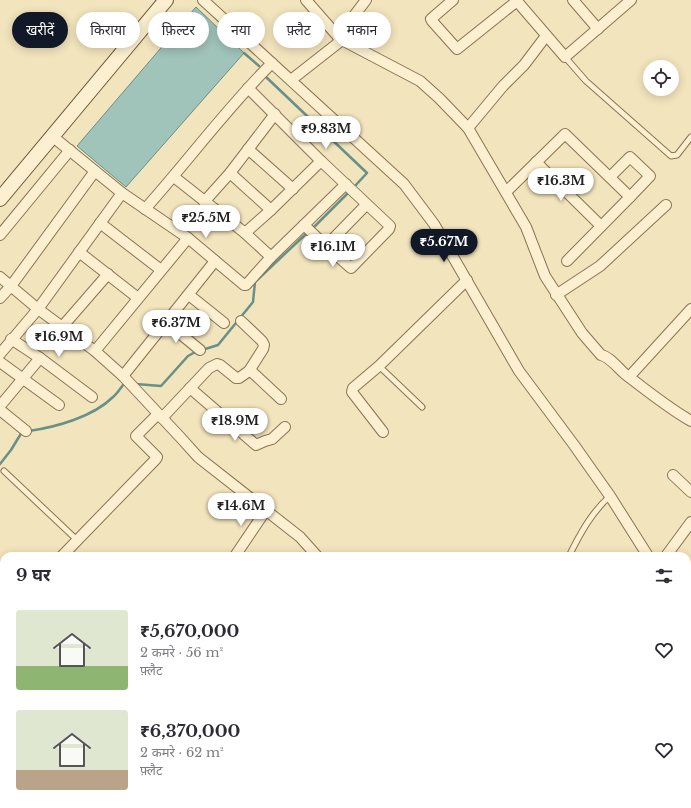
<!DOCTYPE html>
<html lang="hi">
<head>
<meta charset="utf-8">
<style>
	:root { --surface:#fff; --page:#f2f2f3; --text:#2b2b33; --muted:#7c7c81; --accent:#111827 }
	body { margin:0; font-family:"Libre Baskerville","Noto Sans Devanagari",serif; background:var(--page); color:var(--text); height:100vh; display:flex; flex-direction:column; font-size:15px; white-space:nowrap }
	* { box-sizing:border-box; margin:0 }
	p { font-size:13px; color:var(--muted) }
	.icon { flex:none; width:22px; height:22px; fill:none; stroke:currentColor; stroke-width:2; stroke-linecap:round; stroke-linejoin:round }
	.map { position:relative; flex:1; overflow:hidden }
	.drawer { position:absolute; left:0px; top:552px; width:691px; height:256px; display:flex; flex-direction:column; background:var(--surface); border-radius:12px 12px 0 0; box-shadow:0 2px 10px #0003 }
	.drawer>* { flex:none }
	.top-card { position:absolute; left:12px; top:12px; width:400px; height:36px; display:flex; gap:8px }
	.tools { position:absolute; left:643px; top:60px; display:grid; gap:8px }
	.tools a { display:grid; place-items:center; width:36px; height:36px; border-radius:50%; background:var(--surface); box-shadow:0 2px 10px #0003; font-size:20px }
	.price { position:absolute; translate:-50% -34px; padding:0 9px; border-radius:14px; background:#fff; color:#222; font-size:13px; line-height:26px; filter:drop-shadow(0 1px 2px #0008) }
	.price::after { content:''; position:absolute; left:50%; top:24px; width:12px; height:9px; margin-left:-6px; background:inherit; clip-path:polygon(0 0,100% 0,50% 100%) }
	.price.active { background:var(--accent); color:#fff }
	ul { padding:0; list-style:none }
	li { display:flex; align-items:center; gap:12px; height:100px; padding:0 16px }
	li span { display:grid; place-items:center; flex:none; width:112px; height:80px; border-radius:4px; color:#555 }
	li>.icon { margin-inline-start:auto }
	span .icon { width:48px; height:48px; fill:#fffc; stroke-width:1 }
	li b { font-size:17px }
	h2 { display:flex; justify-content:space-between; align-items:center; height:48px; padding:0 16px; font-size:17px }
	.tag { padding:0 14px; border-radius:18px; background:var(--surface); box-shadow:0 2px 10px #0003; font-size:14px; line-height:36px }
	.tag.active { background:var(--accent); color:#fff }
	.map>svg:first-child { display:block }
</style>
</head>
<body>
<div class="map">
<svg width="691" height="808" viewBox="0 0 691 808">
	<rect width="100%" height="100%" fill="#f2e4bc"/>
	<polygon fill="#a0c3ba" stroke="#679188" points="196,7 244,53 126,187 77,146"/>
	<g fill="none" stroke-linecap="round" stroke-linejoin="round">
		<g stroke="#679188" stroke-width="2.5">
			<polyline points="244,53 259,66"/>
			<polyline points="266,77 367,173 354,187"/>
			<polyline points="312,229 347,194"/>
			<polyline points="202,350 218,345 253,302 255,282 308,232"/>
			<polyline points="136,384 161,386 188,356 197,351"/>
			<path d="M29,431c27,-4 64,-14 84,-34 4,-3 7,-8 10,-12"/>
			<polyline points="0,464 11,450 22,432"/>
		</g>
		<g stroke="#8b7354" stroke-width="7">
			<g id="service">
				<polyline points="565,57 586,81 671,156 677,155 691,137"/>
				<polyline points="379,366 422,407"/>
				<polyline points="4,471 77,540"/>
				<path d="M569,556c11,-22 22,-43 41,-60"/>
			</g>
		</g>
		<g stroke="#8b7354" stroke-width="12">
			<g id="minor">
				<polyline points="203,0 404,184 434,224 519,371 574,445 610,496 648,556"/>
				<polyline points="306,0 341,40"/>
				<polyline points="453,0 431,19 432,21 457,49 517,1"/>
				<polyline points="516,0 565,57 631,0"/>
				<polyline points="573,0 598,29"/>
				<polyline points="338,37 366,0"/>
				<path d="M291,80l51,-40 78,41 19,17 29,30 58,99 19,49 37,57 19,22c9,2 17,13 24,19 21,16 43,34 66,47"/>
				<polyline points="248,88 321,161 390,226 389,229 351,268 327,247 326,246 366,205"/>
				<polyline points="468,128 503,86 524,65 546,36"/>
				<polyline points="52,136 122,193 188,238 244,285 246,285 271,257 346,184"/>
				<polyline points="248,149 293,189"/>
				<polyline points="536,162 601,226"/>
				<polyline points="230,173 271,210"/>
				<polyline points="174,177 245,233 271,257"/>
				<polyline points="610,177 630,157 650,176 630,197"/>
				<polyline points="506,192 565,134 630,197 567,261"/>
				<polyline points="204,202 230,173 275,114"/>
				<path d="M145,209c43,-48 81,-100 127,-146"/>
				<polyline points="100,223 161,270"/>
				<polyline points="304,225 326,246"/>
				<polyline points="245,233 271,210 321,161"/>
				<polyline points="0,235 70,150"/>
				<polyline points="79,252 138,298"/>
				<polyline points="0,277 38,309 95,351 123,376 180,437 198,457 300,537 317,556"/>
				<polyline points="189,295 224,323"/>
				<polyline points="556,295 600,266 666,205"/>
				<polyline points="0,298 11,286 95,171"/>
				<polyline points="241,321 262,341 264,345 263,349 249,371"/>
				<polyline points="166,322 200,350"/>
				<polyline points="62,327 108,274"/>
				<polyline points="11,339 40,358 92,397"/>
				<polyline points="95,351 188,238"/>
				<polyline points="0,354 38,309 122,193"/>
				<polyline points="0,362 59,405"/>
				<polyline points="123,376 215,261"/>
				<polyline points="629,377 691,309"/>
				<polyline points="190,388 256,445 265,441 272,439 285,427"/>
				<polyline points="0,406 40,358"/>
				<polyline points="0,410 26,431"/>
				<polyline points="162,418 209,368 217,364 220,365 236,378 239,378 249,371 252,372 281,399"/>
				<polyline points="383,432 352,392 353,388 379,366 467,280"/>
				<polyline points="673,475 691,492"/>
				<polyline points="62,556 156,459 157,457 136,436 158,414"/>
				<polyline points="235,556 266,510"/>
				<polyline points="666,556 691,522"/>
				<polyline points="0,590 2,588 4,588"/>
				<polyline points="687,618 691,626"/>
				<polyline points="0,756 4,748"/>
				<polyline points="55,804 61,808"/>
				<polyline points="291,804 299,808"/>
				<polyline points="439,804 445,808"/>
				<polyline points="508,804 512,808"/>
				<polyline points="678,804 682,808"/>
				<polyline points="16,808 19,804"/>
				<polyline points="158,808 160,804"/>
				<polyline points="251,808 253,804"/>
				<polyline points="316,808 318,804"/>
				<polyline points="481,808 485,804"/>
			</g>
		</g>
		<g stroke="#6d5437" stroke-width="16">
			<polyline id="secondary" points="0,199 166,0"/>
		</g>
		<use href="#service" stroke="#fcf0d0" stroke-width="5"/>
		<use href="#minor" stroke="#fcf0d0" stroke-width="10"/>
		<use href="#secondary" stroke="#fcf0d0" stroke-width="14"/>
	</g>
</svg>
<div class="tools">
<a><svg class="icon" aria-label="locate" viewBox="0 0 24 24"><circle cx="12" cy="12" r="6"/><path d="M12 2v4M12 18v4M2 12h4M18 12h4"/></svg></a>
</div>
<b class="price" style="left:326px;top:150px">₹9.83M</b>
<b class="price" style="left:561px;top:202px">₹16.3M</b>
<b class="price" style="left:206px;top:239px">₹25.5M</b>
<b class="price active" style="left:444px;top:263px">₹5.67M</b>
<b class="price" style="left:333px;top:268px">₹16.1M</b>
<b class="price" style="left:176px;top:344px">₹6.37M</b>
<b class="price" style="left:59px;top:358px">₹16.9M</b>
<b class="price" style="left:235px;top:442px">₹18.9M</b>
<b class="price" style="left:241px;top:527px">₹14.6M</b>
<div class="top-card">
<a class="tag active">खरीदें</a>
<a class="tag">किराया</a>
<a class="tag">फ़िल्टर</a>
<a class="tag">नया</a>
<a class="tag">फ़्लैट</a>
<a class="tag">मकान</a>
</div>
<section class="drawer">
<h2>9 घर<svg class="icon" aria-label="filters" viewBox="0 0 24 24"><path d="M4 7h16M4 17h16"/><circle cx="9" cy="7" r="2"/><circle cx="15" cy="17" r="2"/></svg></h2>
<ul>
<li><span style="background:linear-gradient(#dfe7d0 70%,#8fb573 0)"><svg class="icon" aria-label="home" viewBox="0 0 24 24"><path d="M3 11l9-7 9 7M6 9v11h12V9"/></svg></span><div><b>₹5,670,000</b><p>2 कमरे · 56 m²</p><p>फ़्लैट</p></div><svg class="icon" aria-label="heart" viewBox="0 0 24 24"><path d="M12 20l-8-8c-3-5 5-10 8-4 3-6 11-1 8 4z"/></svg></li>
<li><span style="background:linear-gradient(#dfe7d0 75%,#b9a48a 0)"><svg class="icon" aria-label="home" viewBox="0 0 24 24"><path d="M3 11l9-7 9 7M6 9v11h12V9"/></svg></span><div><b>₹6,370,000</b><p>2 कमरे · 62 m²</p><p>फ़्लैट</p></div><svg class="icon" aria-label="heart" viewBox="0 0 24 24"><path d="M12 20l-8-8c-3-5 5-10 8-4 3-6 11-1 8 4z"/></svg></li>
</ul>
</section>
</div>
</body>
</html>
